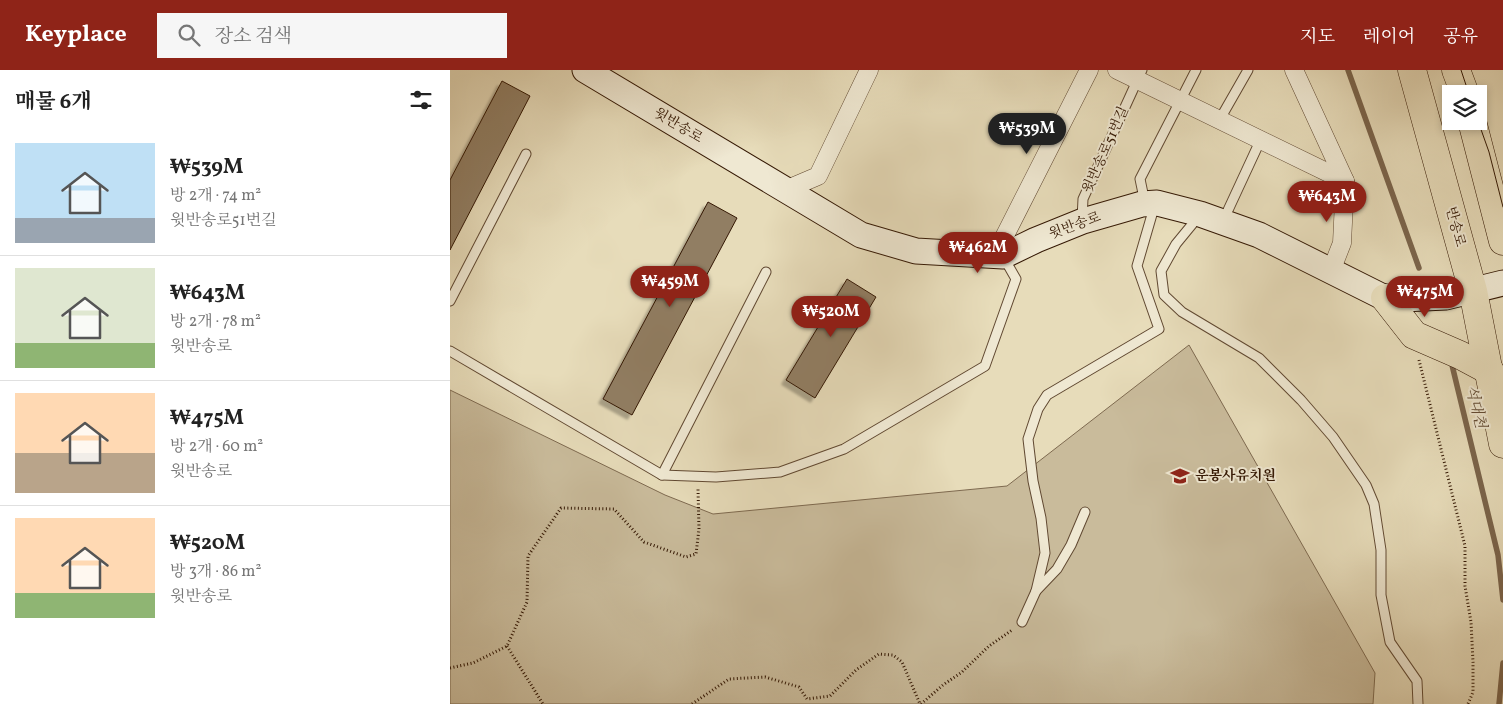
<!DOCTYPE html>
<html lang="ko">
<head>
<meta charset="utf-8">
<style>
	:root { --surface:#fff; --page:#f6f6f6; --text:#222; --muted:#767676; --line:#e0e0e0; --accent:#8f2418 }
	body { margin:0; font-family:Vollkorn,"Noto Serif KR",serif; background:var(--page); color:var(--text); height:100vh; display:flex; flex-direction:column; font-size:19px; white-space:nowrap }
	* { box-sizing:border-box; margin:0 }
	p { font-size:16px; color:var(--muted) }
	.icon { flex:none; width:28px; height:28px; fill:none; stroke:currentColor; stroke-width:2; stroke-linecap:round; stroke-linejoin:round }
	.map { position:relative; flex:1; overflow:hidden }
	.drawer { display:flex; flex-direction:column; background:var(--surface); width:450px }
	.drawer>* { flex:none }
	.buttons { position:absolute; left:992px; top:15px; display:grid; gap:10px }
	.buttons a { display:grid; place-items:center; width:45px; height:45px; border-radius:0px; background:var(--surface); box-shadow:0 2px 8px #0003; font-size:25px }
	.price { position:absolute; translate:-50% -42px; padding:0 11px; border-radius:18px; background:var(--accent); color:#fff; font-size:16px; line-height:32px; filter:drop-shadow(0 1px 2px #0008) }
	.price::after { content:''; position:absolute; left:50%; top:30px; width:15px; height:11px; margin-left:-8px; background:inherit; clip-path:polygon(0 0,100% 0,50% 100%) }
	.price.active { background:#222; color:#fff }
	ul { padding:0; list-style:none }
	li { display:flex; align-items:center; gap:15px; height:125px; padding:0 15px }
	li+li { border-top:1px solid var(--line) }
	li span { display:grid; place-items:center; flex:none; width:140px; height:100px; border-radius:0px; color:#555 }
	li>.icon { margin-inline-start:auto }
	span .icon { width:60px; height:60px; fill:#fffc; stroke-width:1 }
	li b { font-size:21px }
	h2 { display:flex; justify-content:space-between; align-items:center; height:60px; padding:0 15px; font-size:21px }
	header { display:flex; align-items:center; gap:30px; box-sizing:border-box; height:70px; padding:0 25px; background:var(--accent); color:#fff }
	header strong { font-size:24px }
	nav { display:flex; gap:28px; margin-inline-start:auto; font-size:18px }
	.search { width:350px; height:45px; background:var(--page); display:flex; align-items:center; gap:12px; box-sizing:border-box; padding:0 18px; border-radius:0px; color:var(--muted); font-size:19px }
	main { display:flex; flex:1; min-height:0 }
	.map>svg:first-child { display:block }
</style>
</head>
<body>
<header>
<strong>Keyplace</strong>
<div class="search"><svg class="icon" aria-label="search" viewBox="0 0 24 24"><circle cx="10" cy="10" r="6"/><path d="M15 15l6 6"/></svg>장소 검색</div>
<nav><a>지도</a><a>레이어</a><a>공유</a></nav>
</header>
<main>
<section class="drawer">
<h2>매물 6개<svg class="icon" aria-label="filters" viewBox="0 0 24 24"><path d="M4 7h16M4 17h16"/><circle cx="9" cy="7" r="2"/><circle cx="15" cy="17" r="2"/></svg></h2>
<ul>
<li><span style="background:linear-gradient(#bfe0f5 75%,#9aa5b1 0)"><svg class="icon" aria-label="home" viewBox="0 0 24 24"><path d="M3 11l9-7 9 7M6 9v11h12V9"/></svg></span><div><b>₩539M</b><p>방 2개 · 74 m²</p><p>윗반송로51번길</p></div></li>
<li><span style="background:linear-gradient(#dfe7d0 75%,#8fb573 0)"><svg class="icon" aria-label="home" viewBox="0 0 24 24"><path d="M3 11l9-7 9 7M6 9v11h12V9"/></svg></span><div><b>₩643M</b><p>방 2개 · 78 m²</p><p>윗반송로</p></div></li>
<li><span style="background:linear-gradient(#ffd9b3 60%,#b9a48a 0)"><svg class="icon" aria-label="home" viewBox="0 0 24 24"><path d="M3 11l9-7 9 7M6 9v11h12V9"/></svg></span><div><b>₩475M</b><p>방 2개 · 60 m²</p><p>윗반송로</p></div></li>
<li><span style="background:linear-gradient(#ffd9b3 75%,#8fb573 0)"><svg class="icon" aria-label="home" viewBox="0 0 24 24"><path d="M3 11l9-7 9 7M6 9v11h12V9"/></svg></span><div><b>₩520M</b><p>방 3개 · 86 m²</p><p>윗반송로</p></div></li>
</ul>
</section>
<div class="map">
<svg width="1053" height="634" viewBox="0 0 1053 634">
	<defs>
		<filter id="shadow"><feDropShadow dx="-4.5" dy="4.5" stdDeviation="1" flood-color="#0004"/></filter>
	</defs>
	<rect width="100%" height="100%" fill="#e7dcba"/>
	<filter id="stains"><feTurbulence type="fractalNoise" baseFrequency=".004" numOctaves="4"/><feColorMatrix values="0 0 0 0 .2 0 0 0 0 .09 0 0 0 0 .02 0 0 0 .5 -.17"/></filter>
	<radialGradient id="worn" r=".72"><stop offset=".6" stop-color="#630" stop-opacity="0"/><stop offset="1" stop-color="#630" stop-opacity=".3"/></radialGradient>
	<polygon fill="#c9bb9b" stroke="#7e6a50" points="739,275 925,603 923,634 0,634 0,320 215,425 263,444 557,416"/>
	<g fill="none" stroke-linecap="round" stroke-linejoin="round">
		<g stroke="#7b654c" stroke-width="5.5">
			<polyline points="898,0 969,198"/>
			<polyline points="1002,295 1048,485 1053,530"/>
			<polyline points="1049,634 1053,593"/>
		</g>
	</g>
	<g fill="#917e63" stroke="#341804" filter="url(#shadow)">
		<polygon points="52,11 80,26 0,180 0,110"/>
		<polygon points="258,132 287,148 182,345 153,329"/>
		<polygon points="397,209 426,227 365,328 336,310"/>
	</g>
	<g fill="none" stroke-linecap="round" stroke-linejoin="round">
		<g stroke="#614932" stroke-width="11">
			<g id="service">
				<polyline points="770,49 798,0"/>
				<polyline points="695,133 690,109 746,0"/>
				<polyline points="749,146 726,174 711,201 714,225 732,242 809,288 851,330 883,367 916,415 924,434 931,480 931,525 940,572 967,611 968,634"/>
				<polyline points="632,149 633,129 692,0"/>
				<polyline points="773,151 811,69"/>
				<polyline points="0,231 76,84"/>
				<polyline points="0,281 212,405 266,407 330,402 394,379 535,296 566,209 554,188"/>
				<polyline points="212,405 316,202"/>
				<polyline points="586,521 595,483 591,448 583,411 578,369 588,339 597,325 709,259 687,196 703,141 706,136"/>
				<polyline points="572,552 586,521 607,499 621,475 635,442"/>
			</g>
		</g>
		<g stroke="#614932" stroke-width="19">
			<g id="minor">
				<polyline points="667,0 895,111"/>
				<polyline points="844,0 895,111 892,173 881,201"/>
				<polyline points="335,120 368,106 419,0"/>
				<polyline points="545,185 639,0"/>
			</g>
		</g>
		<g stroke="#341804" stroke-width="27">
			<polyline id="secondary" points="135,0 411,165 466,181 553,186 586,170 633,151 692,134 707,133 750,144 809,165 935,228 952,229 996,227 1053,213"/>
		</g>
		<g stroke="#341804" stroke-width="29">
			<g id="primary">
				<polyline points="962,0 1023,221 1053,374"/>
				<polyline points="1006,0 1015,24"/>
				<polyline points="1022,51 1053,171"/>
				<polyline points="935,228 964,265 1010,285 1040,301"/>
			</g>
		</g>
		<g stroke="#341804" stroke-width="3" stroke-dasharray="1 2.5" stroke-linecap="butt">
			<polyline points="969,290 1015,476 1015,516 1021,552 1023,592 1023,622 1018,634"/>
			<polyline points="57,576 93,634"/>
			<polyline points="0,598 23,593 57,576 77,532 78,486 111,438 164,439 194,472 236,487 246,484 249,459 248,419"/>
			<polyline points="242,634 279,609 315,607 349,617 357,629 380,626 406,600 429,584 443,585 452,592 470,634"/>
			<polyline points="471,634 493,615 512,602 539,576 562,560"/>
		</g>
		<use href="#service" stroke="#efe8d2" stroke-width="9"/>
		<use href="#minor" stroke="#efe8d2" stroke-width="18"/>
		<use href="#secondary" stroke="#efe8d2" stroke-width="25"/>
		<use href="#primary" stroke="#e7dcba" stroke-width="28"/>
		<g stroke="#341804" stroke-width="1">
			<polyline points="1011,0 1019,24"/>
			<polyline points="1028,51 1039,82 1053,137"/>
		</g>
	</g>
	<defs>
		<g id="school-bare" transform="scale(1.5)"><path d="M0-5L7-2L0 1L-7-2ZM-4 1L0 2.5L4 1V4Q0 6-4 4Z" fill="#8f2418" stroke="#efe8d2" stroke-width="2.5" paint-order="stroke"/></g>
	</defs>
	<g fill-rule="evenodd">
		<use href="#school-bare" x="730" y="406"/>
	</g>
	<g text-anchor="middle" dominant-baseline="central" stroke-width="4" stroke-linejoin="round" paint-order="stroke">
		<g font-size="14" fill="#341804" stroke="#efe8d2">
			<text transform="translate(228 56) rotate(31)">윗반송로</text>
			<text transform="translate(656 80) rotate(-66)">윗반송로51번길</text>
			<text transform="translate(625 156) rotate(-20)">윗반송로</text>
			<text transform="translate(1005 157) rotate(75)">반송로</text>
		</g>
		<g font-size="14" font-weight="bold" fill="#341804" stroke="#efe8d2" text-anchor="start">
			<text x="745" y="406">운봉사유치원</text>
		</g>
		<g font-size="15" font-style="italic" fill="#634c34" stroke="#efe8d2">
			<text transform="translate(1025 337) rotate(76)">석대천</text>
		</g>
	</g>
	<rect width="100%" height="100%" filter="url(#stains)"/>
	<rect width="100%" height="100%" fill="url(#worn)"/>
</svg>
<div class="buttons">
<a><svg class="icon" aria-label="layers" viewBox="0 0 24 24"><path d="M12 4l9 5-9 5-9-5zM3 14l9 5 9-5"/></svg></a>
</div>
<b class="price active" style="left:577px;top:85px">₩539M</b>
<b class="price" style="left:877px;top:153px">₩643M</b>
<b class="price" style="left:528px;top:204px">₩462M</b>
<b class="price" style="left:220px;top:238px">₩459M</b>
<b class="price" style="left:975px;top:248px">₩475M</b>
<b class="price" style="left:381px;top:268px">₩520M</b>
</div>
</main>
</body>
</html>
